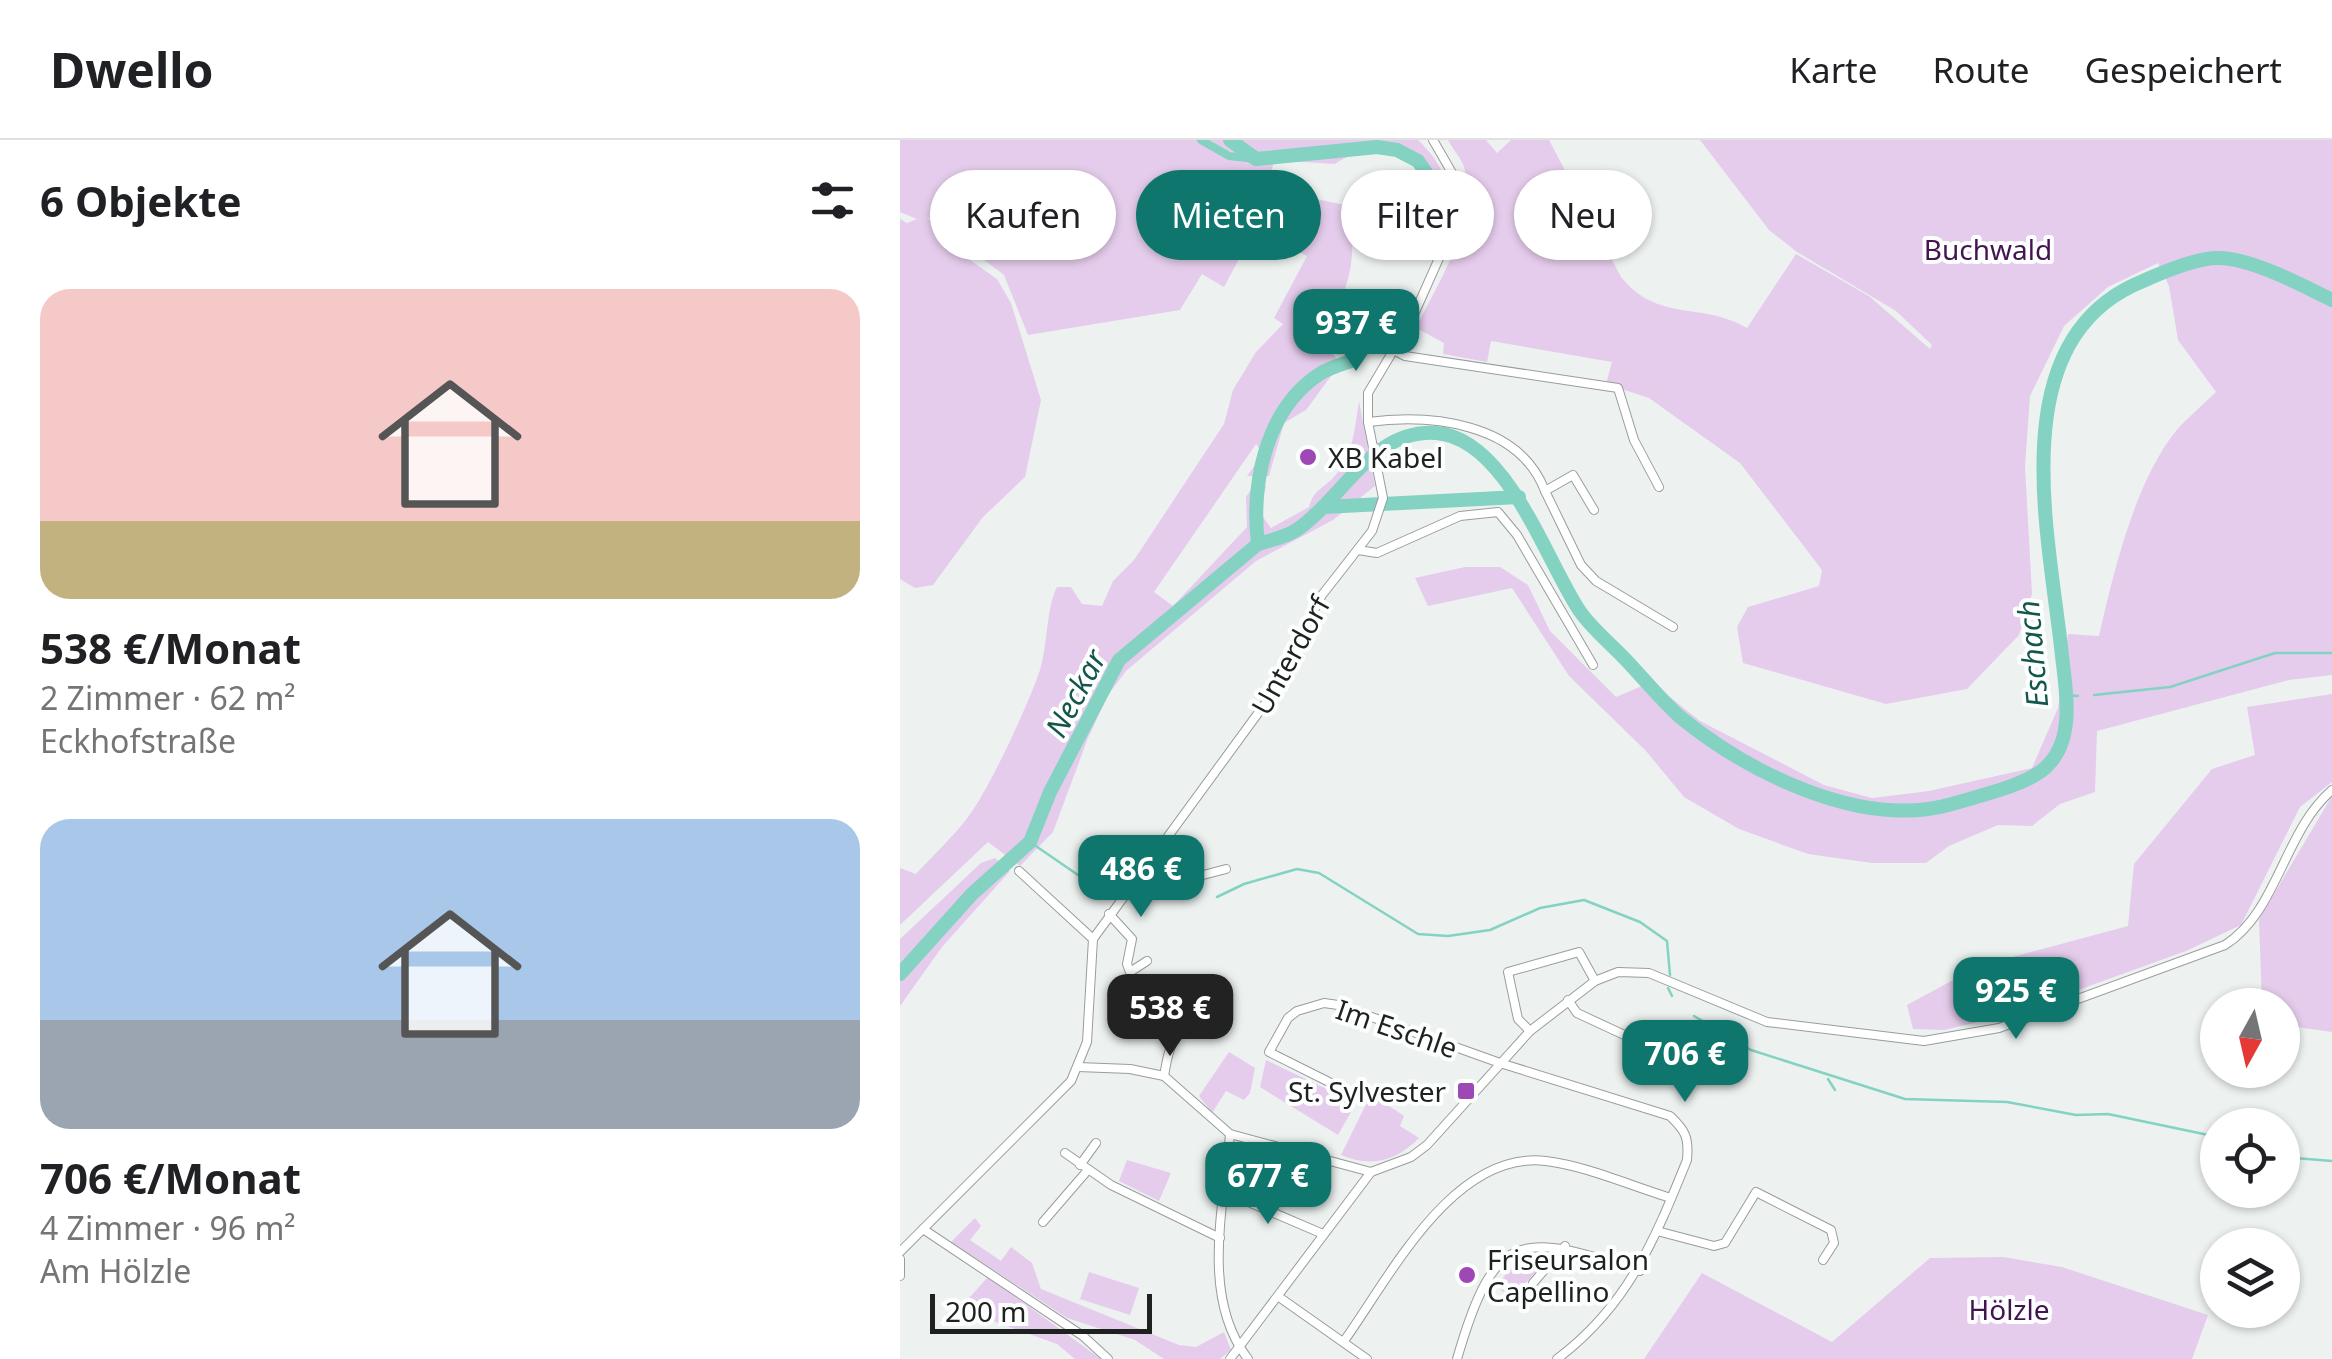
<!DOCTYPE html>
<html lang="de">
<head>
<meta charset="utf-8">
<style>
	:root { --surface:#fff; --page:#f6f6f6; --text:#202124; --muted:#757577; --line:#e0e0e0; --accent:#0f766e }
	body { margin:0; font-family:"Noto Sans",sans-serif; background:var(--page); color:var(--text); height:100vh; display:flex; flex-direction:column; font-size:38px; white-space:nowrap }
	* { box-sizing:border-box; margin:0 }
	p { font-size:32px; color:var(--muted) }
	.icon { flex:none; width:55px; height:55px; fill:none; stroke:currentColor; stroke-width:2; stroke-linecap:round; stroke-linejoin:round }
	.map { position:relative; flex:1; overflow:hidden }
	.drawer { display:flex; flex-direction:column; background:var(--surface); width:900px }
	.drawer>* { flex:none }
	.top-card { position:absolute; left:30px; top:30px; width:950px; height:90px; display:flex; gap:20px }
	.needle { width:65px; rotate:188deg }
	.buttons { position:absolute; left:1300px; top:848px; display:grid; gap:20px }
	.buttons a { display:grid; place-items:center; width:100px; height:100px; border-radius:50%; background:var(--surface); box-shadow:0 2px 8px #0004; font-size:50px }
	.scale { position:absolute; left:30px; bottom:25px; width:222px; box-sizing:border-box; padding-left:10px; border:5px solid #1f2120; border-top:0; font-size:28px; line-height:35px; white-space:nowrap; color:#1f2120; -webkit-text-stroke:8px #fdfffe; paint-order:stroke }
	.price { position:absolute; translate:-50% -85px; padding:0 22px; border-radius:20px; background:var(--accent); color:#fff; font-size:32px; line-height:65px; filter:drop-shadow(0 2px 5px #0008) }
	.price::after { content:''; position:absolute; left:50%; top:60px; width:30px; height:22px; margin-left:-15px; background:inherit; clip-path:polygon(0 0,100% 0,50% 100%) }
	.price.active { background:#222; color:#fff }
	ul { padding:0; list-style:none }
	li { display:grid; align-content:center; gap:20px; height:530px; padding:0 40px }
	li span { display:grid; place-items:center; height:310px; border-radius:30px; color:#555 }
	li>.icon { margin-inline-start:auto }
	span .icon { width:180px; height:180px; fill:#fffc; stroke-width:1 }
	li b { font-size:42px }
	h2 { display:flex; justify-content:space-between; align-items:center; height:120px; padding:0 40px; font-size:42px }
	.pill { padding:0 35px; border-radius:45px; background:var(--surface); box-shadow:0 2px 8px #0004; font-size:35px; line-height:90px }
	.pill.active { background:var(--accent); color:#fff }
	header { display:flex; align-items:center; gap:60px; box-sizing:border-box; height:140px; padding:0 50px; background:var(--surface); border-bottom:2px solid var(--line) }
	header strong { font-size:48px }
	nav { display:flex; gap:55px; margin-inline-start:auto; font-size:35px }
	main { display:flex; flex:1; min-height:0 }
	.map>svg:first-child { display:block }
</style>
</head>
<body>
<header>
<strong>Dwello</strong>
<nav><a>Karte</a><a>Route</a><a>Gespeichert</a></nav>
</header>
<main>
<section class="drawer">
<h2>6 Objekte<svg class="icon" aria-label="filters" viewBox="0 0 24 24"><path d="M4 7h16M4 17h16"/><circle cx="9" cy="7" r="2"/><circle cx="15" cy="17" r="2"/></svg></h2>
<ul>
<li><span style="background:linear-gradient(#f6c9c9 75%,#c2b280 0)"><svg class="icon" aria-label="home" viewBox="0 0 24 24"><path d="M3 11l9-7 9 7M6 9v11h12V9"/></svg></span><div><b>538 €/Monat</b><p>2 Zimmer · 62 m²</p><p>Eckhofstraße</p></div></li>
<li><span style="background:linear-gradient(#a9c7e8 65%,#9aa5b1 0)"><svg class="icon" aria-label="home" viewBox="0 0 24 24"><path d="M3 11l9-7 9 7M6 9v11h12V9"/></svg></span><div><b>706 €/Monat</b><p>4 Zimmer · 96 m²</p><p>Am Hölzle</p></div></li>
</ul>
</section>
<div class="map">
<svg width="1432" height="1219" viewBox="0 0 1432 1219">
	<rect width="100%" height="100%" fill="#edf2f1"/>
	<g fill="#e5ccec">
		<path d="M0,0h518c31,30 36,55 25,96l-17,-4c3,-12 9,-25 8,-38 -1,-48 -71,-52 -99,-30l-61,-4 -6,29 82,17c8,70 -4,86 -37,146l20,2 7,10 -34,46 -22,13 -15,53h-22l16,-22 -7,-10 -102,148 19,14 74,-79 -1,-30 8,-12 12,1 -6,27 11,15 38,-21c4,-16 13,-18 25,-30 19,-21 21,-50 25,-76l16,85 -42,34 -77,41 -130,110 -18,24 -20,43 -35,94 -33,34 -32,-24 -88,83v-57l16,6c17,-19 37,-37 52,-57 21,-27 61,-114 72,-147 8,-26 6,-62 17,-83h14l11,17 20,2 11,-25 21,-21 90,-136 9,-34 23,-38 27,-28 -9,-6 33,-62 -52,-27 -31,58 -22,-13 -22,36 -152,25 -24,-60 -78,-59 34,37 37,26 14,24 30,97 -16,77 -42,40 -50,68 -18,3 -15,-9v-360l7,4 10,-4 -17,-7z"/>
		<path d="M548,0h38l11,13 14,-13h38l72,137c37,46 80,24 126,51l49,-74 73,42 61,53 2,-4 -36,-34 -99,-59 -28,-22 -69,-90h632v535l-43,5 -192,51 -2,61 -35,12 -28,22 -34,-1 -49,21 -23,17h-54l-64,-9 -69,-25 -55,-32 -38,-46 -77,-75 -57,-88 -84,18 -13,-28 50,-11h35l28,18 22,46 66,66 35,-15 49,39 124,64 48,13 57,-7 103,-23 26,-60 10,-74 31,2c14,-62 36,-155 77,-205 12,-14 27,-26 40,-39l-38,-52 -9,-54 -11,-23 -50,24 -44,39 -34,70 -5,70 7,128 -13,41 -52,54 -81,15 -143,-41 -6,-36 11,-20 71,-21 3,-16 -82,-107 -91,-65 -43,-14 6,-22 -121,-21 -4,21 -44,-8 1,-11 -28,-15c21,-44 65,-110 48,-161 -3,-9 -12,-19 -16,-27z"/>
		<polygon points="1432,554 1432,642 1400,667 1341,785 1286,811 1112,874 1044,890 1013,889 1007,865 1079,826 1228,786 1234,724 1312,629 1355,615 1347,567"/>
		<polygon points="1432,656 1432,892 1383,885 1382,865 1362,865 1359,779"/>
		<polygon points="95,718 110,731 42,807 0,866 0,799 81,723"/>
		<polygon points="329,912 355,928 350,953 344,960 326,951 312,973 299,956"/>
		<polygon points="366,920 456,963 438,995 360,947"/>
		<path d="M471,954l33,22 -4,10 19,12c-23,23 -47,30 -78,17z"/>
		<polygon points="227,1020 271,1033 259,1061 219,1041"/>
		<polygon points="75,1078 81,1086 70,1100 101,1121 111,1107 132,1123 141,1149 279,1205 296,1207 324,1192 331,1210 320,1219 264,1219 235,1200 167,1178 51,1102"/>
		<polygon points="623,1114 649,1115 611,1161 597,1145"/>
		<polygon points="1103,1117 1162,1127 1308,1175 1292,1219 744,1219 802,1133 932,1202 1030,1118"/>
		<polygon points="189,1132 239,1148 230,1175 180,1159"/>
		<polygon points="88,1137 201,1219 175,1219 157,1204 59,1169"/>
	</g>
	<g fill="none" stroke-linecap="round" stroke-linejoin="round">
		<g stroke="#84d2c1" stroke-width="2.5">
			<polyline points="1166,555 1178,556"/>
			<polyline points="1194,555 1270,547 1375,513 1432,513"/>
			<polyline points="130,702 194,746"/>
			<polyline points="317,757 344,744 397,729 419,733 518,794 548,796 590,790 640,768 684,760 740,782 767,801 770,835"/>
			<polyline points="768,848 772,856"/>
			<polyline points="794,876 851,910 1005,959 1107,962 1176,975 1208,974 1318,997"/>
			<polyline points="928,939 935,950"/>
			<polyline points="1382,1017 1432,1021"/>
		</g>
		<polyline stroke="#84d2c1" stroke-width="8" points="301,0 329,16 356,19"/>
		<g stroke="#84d2c1" stroke-width="14">
			<polyline points="330,0 356,19 477,7 497,10 518,21 536,47 533,78 523,101"/>
			<polyline points="424,367 619,357"/>
			<path d="M358,404c13,-4 29,-7 40,-15 46,-32 74,-100 138,-96 70,5 110,127 143,177 12,18 32,34 47,50 18,19 35,40 54,57 69,56 182,113 272,87 25,-8 78,-19 96,-39 27,-27 18,-75 14,-109 -12,-119 -63,-317 81,-375 20,-9 53,-23 75,-23 33,0 84,27 114,42"/>
			<path d="M0,834l72,-80 58,-52 20,-50 69,-132 139,-116c-7,-59 7,-133 60,-169 10,-7 25,-11 36,-15"/>
		</g>
		<g stroke="#989d9c" stroke-width="10">
			<g id="minor">
				<polyline points="493,210 505,216 718,248 734,300 759,347"/>
				<path d="M468,282c62,-8 151,0 177,69l28,-16 21,35"/>
				<polyline points="645,351 681,425 696,441 773,487"/>
				<polyline points="458,410 477,413 560,376 598,372 617,395 693,525"/>
				<polyline points="119,731 193,799"/>
				<polyline points="231,746 250,749 326,729"/>
				<polyline points="209,774 232,799 227,824 230,832 247,821"/>
				<polyline points="668,860 677,873 733,899"/>
				<polyline points="630,891 618,879 608,832 679,812 695,841"/>
				<path d="M178,927l52,2 34,7 66,58 141,38 40,-15 16,-12 103,-114 65,-50 23,-9 31,1 118,49 157,19 75,-13 226,-83c53,-34 59,-114 107,-155"/>
				<path d="M264,936c5,-29 10,-56 47,-52"/>
				<path d="M435,945l-66,-33 19,-34 9,-7 27,-8 14,2 162,58 170,53c16,15 19,22 17,44 -32,79 -59,146 -130,199"/>
				<path d="M330,994c-6,72 -30,163 18,225"/>
				<polyline points="165,1013 211,1045 320,1098"/>
				<polyline points="180,1025 196,1003"/>
				<polyline points="325,1052 423,1094"/>
				<polyline points="143,1082 187,1031"/>
				<polyline points="23,1089 183,1196 208,1219"/>
				<polyline points="757,1091 814,1106 825,1103 856,1052 931,1090 934,1103 923,1120"/>
				<polyline points="0,1112 171,941 187,902 193,799 367,561 422,455 472,391 483,358 468,282 468,253 512,179 556,80 555,38 533,0"/>
				<polyline points="0,1119 0,1136"/>
				<polyline points="633,1143 665,1106"/>
				<polyline points="379,1157 467,1219"/>
				<path d="M444,1201c46,-64 109,-191 202,-180 41,5 85,25 125,37"/>
				<polyline points="330,1219 471,1032"/>
				<path d="M557,1219c38,-131 63,-127 183,-88"/>
			</g>
		</g>
		<use href="#minor" stroke="#fff" stroke-width="8"/>
	</g>
	<g fill="#9e48b6" stroke="#fdfffe" stroke-width="4">
		<circle cx="408" cy="317" r="10"/>
		<rect x="556" y="941" width="20" height="20" rx="5"/>
		<circle cx="567" cy="1135" r="10"/>
	</g>
	<g text-anchor="middle" dominant-baseline="central" stroke-width="8" stroke-linejoin="round" paint-order="stroke">
		<g font-size="28" fill="#441450" stroke="#fdfffe">
			<text x="1088" y="109">Buchwald</text>
			<text x="1109" y="1169">Hölzle</text>
		</g>
		<g font-size="28" fill="#1f2120" stroke="#fdfffe" text-anchor="start">
			<text x="428" y="317">XB Kabel</text>
			<text x="546" y="951" text-anchor="end">St. Sylvester</text>
			<text x="587" y="1119">Friseursalon<tspan x="587" dy="32">Capellino</tspan></text>
		</g>
		<g font-size="28" fill="#1f2120" stroke="#fdfffe">
			<text transform="translate(390 515) rotate(-61)">Unterdorf</text>
			<text transform="translate(497 888) rotate(19)">Im Eschle</text>
		</g>
		<g font-size="30" font-style="italic" fill="#14564b" stroke="#fdfffe">
			<text transform="translate(1132 514) rotate(-95)">Eschach</text>
			<text transform="translate(175 553) rotate(-62)">Neckar</text>
		</g>
	</g>
</svg>
<div class="buttons">
<a><svg class="needle" viewBox="-14 -14 28 28"><path d="M0-13l5 13h-10z" fill="#e53935"/><path d="M0 13l5-13h-10z" fill="#757577"/></svg></a>
<a><svg class="icon" aria-label="locate" viewBox="0 0 24 24"><circle cx="12" cy="12" r="6"/><path d="M12 2v4M12 18v4M2 12h4M18 12h4"/></svg></a>
<a><svg class="icon" aria-label="layers" viewBox="0 0 24 24"><path d="M12 4l9 5-9 5-9-5zM3 14l9 5 9-5"/></svg></a>
</div>
<div class="scale">200 m</div>
<b class="price" style="left:456px;top:234px">937 €</b>
<b class="price" style="left:241px;top:780px">486 €</b>
<b class="price" style="left:1116px;top:902px">925 €</b>
<b class="price active" style="left:270px;top:919px">538 €</b>
<b class="price" style="left:785px;top:965px">706 €</b>
<b class="price" style="left:368px;top:1087px">677 €</b>
<div class="top-card">
<a class="pill">Kaufen</a>
<a class="pill active">Mieten</a>
<a class="pill">Filter</a>
<a class="pill">Neu</a>
</div>
</div>
</main>
</body>
</html>
